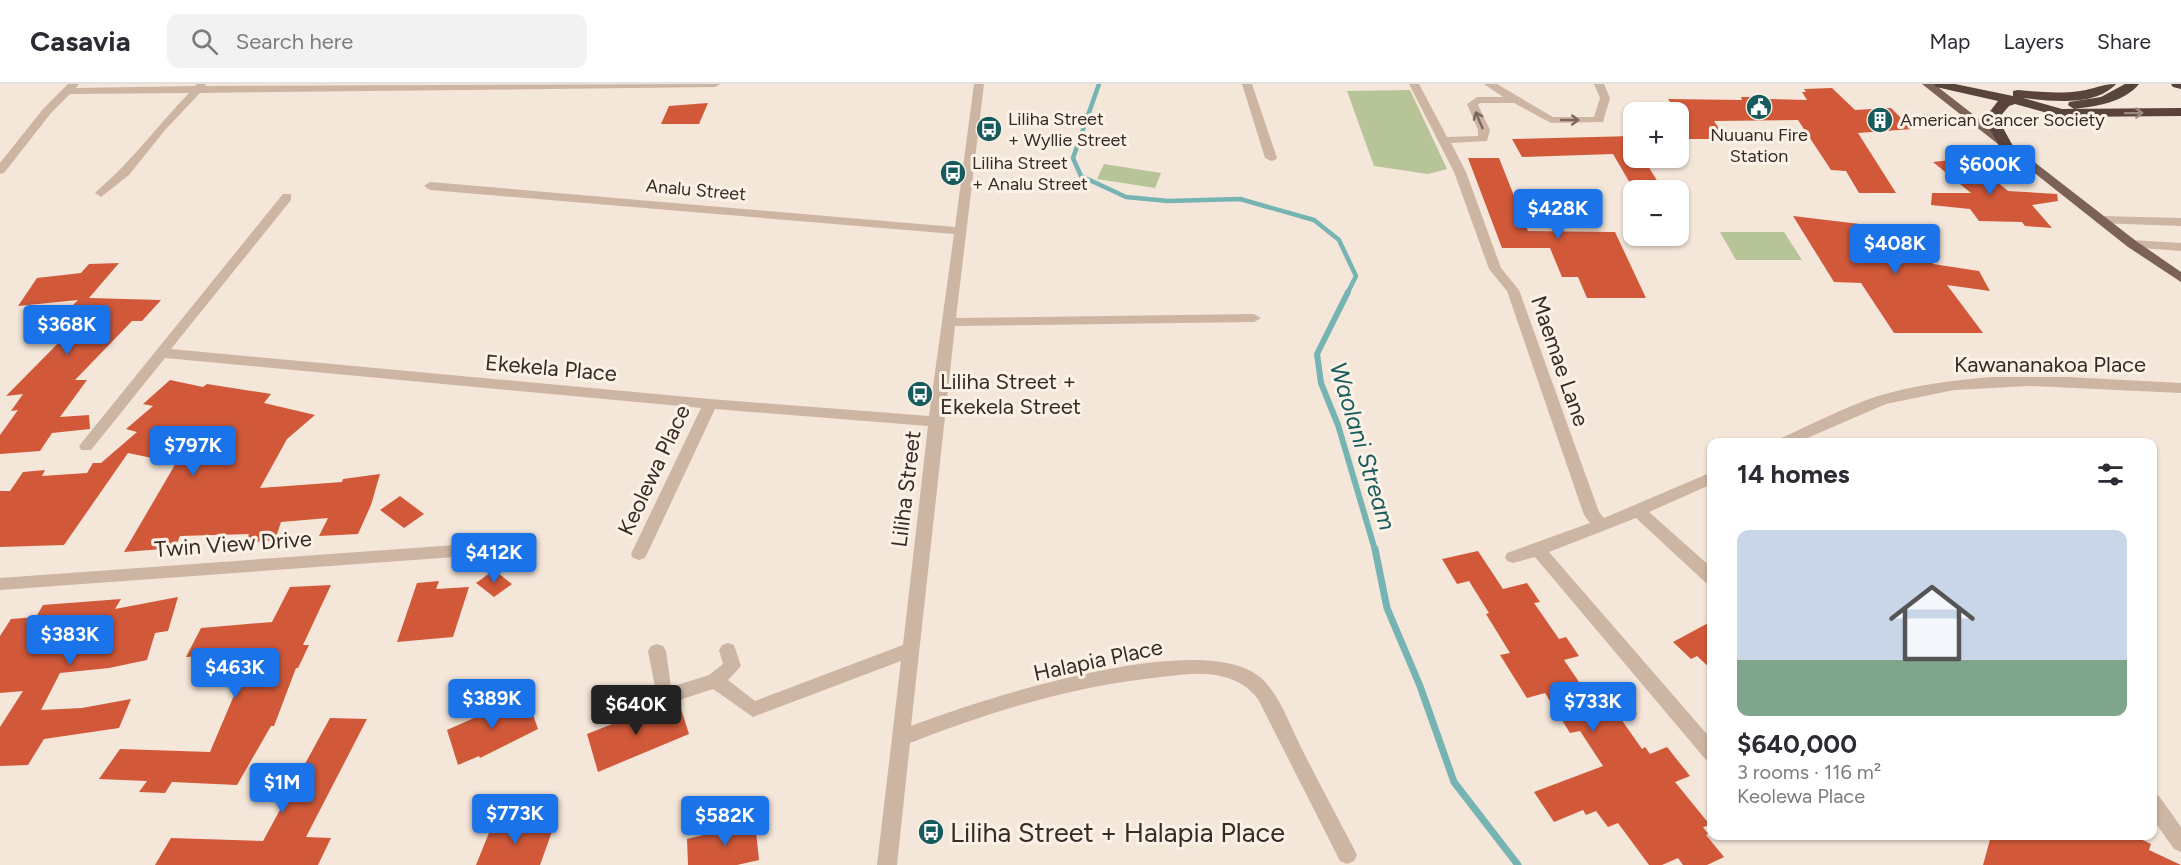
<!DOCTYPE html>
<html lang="en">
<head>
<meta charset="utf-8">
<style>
	:root { --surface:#fff; --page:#f2f2f3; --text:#2b2b33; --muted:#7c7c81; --line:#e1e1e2; --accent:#1a73e8 }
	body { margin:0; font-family:Figtree,sans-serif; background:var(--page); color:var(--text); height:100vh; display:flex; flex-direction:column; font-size:22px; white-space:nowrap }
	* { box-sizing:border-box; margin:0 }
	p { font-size:20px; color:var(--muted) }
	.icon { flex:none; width:33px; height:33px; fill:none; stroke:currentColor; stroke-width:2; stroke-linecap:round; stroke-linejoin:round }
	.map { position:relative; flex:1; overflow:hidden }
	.side { position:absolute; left:1707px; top:354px; width:450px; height:402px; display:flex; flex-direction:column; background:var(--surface); border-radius:12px; box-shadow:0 2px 4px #0004 }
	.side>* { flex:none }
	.fabs { position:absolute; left:1623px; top:18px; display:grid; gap:12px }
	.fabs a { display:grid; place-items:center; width:66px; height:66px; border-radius:12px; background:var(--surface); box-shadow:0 2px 4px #0004; font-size:30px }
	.price { position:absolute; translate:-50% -51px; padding:0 14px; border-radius:6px; background:var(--accent); color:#fff; font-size:20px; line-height:39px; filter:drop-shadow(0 2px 3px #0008) }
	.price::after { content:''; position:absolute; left:50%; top:36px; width:18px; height:14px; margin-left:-9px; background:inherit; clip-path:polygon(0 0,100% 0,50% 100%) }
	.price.on { background:#222; color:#fff }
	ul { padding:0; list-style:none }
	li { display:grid; align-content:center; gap:12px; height:318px; padding:0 30px }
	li+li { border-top:2px solid var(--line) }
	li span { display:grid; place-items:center; height:186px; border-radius:12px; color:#555 }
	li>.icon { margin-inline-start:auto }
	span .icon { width:108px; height:108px; fill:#fffc; stroke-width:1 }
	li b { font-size:26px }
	h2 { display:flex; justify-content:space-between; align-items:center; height:72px; padding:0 30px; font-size:26px }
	header { display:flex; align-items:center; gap:36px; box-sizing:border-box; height:84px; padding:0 30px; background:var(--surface); border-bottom:2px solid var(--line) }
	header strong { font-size:28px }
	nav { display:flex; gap:33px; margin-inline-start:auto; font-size:21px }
	.search { width:420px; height:54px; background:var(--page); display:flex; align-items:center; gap:15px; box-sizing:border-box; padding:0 21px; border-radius:12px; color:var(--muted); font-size:22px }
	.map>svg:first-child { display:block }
</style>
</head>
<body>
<header>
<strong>Casavia</strong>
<div class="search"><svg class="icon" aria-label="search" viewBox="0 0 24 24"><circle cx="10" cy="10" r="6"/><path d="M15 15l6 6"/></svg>Search here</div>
<nav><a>Map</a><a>Layers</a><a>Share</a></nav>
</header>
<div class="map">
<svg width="2181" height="781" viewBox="0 0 2181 781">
	<rect width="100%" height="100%" fill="#f4e6d9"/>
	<g fill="#b7c498">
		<polygon points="1410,6 1447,85 1428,90 1374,82 1347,7"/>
		<polygon points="1104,80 1161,89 1155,104 1097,95"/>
		<polygon points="1720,148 1784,148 1802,176 1736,176"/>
	</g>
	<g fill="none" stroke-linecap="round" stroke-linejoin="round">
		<polyline stroke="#76b3b3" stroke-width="4.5" points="1099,0 1073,74 1081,92 1126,113 1168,117 1240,115 1314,136 1339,156 1356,192 1347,210"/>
		<polyline stroke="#76b3b3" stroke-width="6" points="1348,208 1317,270 1321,299 1338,341 1375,466"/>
		<polyline stroke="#76b3b3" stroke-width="7" points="1375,465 1387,524 1420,602 1454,698 1518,781"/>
	</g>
	<g fill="#d1593a">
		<polygon points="1832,4 1855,26 1891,24 1912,45 1858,49 1896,109 1859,109 1846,87 1831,86 1798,36 1714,37 1726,55 1678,55 1678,28 1668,15 1742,16 1741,13 1763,13 1765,15 1807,16 1802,8 1806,8 1804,5"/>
		<polygon points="708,19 699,40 661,40 669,22"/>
		<polygon points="1634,52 1634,74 1643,74 1663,106 1634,106 1613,70 1522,73 1512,55"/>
		<polygon points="1468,74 1499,74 1528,147 1615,148 1646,214 1587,214 1578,193 1562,193 1550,164 1502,164"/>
		<polygon points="1969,74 2008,107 2057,110 2058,117 2032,121 2052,144 2025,142 2022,138 1979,137 1970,125 1931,121 1932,109 1971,109 1933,78"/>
		<polygon points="1793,132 1918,147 1933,180 1979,187 1990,207 1947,201 1983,249 1894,249 1861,199 1834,198"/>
		<polygon points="119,179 89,214 161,216 142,237 132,237 75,296 87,296 60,333 89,331 90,345 52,349 40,367 0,370 0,351 18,326 11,327 23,310 6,312 86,231 64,230 78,216 18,222 37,194 81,189 89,180"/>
		<polygon points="170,296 203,303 207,300 271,310 264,319 315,331 287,355 260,404 342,398 343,395 380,390 371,421 358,450 319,452 328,434 281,438 275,456 245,459 249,450 180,452 175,464 124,468 176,379 128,369 64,461 0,463 0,407 10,407 23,388 45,386 42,392 87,389 93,379 101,379 137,348 126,345 153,322 143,320"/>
		<polygon points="400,412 424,430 404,444 380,426"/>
		<polygon points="1478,467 1503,505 1527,499 1540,518 1534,519 1559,555 1566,553 1579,572 1564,576 1588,611 1618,603 1637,630 1621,635 1642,665 1645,663 1650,670 1667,663 1690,692 1675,698 1710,741 1703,743 1708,750 1706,751 1724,773 1707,781 1683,781 1678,774 1662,781 1649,781 1618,739 1608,743 1596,727 1586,731 1583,726 1554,738 1534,708 1603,682 1580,647 1570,649 1545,609 1527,614 1500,571 1510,569 1486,530 1489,529 1469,497 1457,500 1442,475"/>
		<polygon points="494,486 512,500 494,513 476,499"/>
		<polygon points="439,497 436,505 469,503 453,553 397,558 417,499"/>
		<polygon points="331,501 303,561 309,561 298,584 296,584 274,642 271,642 237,701 172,698 165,709 139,708 147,697 99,695 120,665 210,668 235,609 238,608 258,568 186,573 201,544 272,538 290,503"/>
		<polygon points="178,513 168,547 155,549 147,576 109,584 60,589 41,626 82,624 131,615 119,644 44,655 28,681 0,682 0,643 23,607 0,609 0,552 11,535 36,533 43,521 121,515 115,525"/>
		<polygon points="1712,537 1712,586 1697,572 1691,575 1673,558"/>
		<polygon points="526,611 538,645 480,674 479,672 458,681 447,646"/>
		<polygon points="679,619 689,650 598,688 587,650 645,627 646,632"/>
		<polygon points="330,634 367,635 306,753 331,754 318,781 155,781 171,754 263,757"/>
		<polygon points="755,738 759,776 737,781 688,781 687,755"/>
		<polygon points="493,739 554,742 540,781 476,781"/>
		<polygon points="1991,752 2134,752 2151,760 2149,766 2181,781 1983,781"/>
	</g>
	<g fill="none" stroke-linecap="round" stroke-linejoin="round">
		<g fill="#cdb5a4" fill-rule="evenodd">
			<path d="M68,0h11l-3,4 119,-2 2,-2h8l1,2 514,-2 -5,3 -515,6 -35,37 -36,45 -28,22 -6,-4 2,-2c34,-29 61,-66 92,-98l-119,1 -19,19 -47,60 -4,1v-11l43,-54z"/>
			<path d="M974,0h10l-28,234 298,-4 7,4 -7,4 -299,4 -44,400c68,-26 289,-99 349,-49 18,16 27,41 37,62 18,37 38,73 57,110l3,6 -3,6 -7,3 -7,-3 -82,-162c-10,-12 -19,-18 -34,-22 -19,-6 -44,-2 -63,0 -86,9 -171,34 -251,66l-13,122h-20l24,-204 -148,56 -40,-28 -49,16 -6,-3 -10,-51 3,-5 6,-2 6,2 3,5 5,36 38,-12 14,-11 -4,-14 3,-5 6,-2 6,2 7,21 -13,14 27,21 148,-56 25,-219 -213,-17 -68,145 -2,4 -6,2 -6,-2 -2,-4 70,-146 -536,-50 -74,92h-10l-2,-4 204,-252h8v6l-120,149 539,50 219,17 25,-182 -524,-44 -6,-4 6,-4 525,45z"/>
			<polygon points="1242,0 1252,0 1277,74 1275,76 1271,77 1265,74"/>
			<polygon points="1409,0 1419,0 1447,53 1478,52 1478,46 1467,20 1477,13 1503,13 1484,0 1497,0 1553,33 1594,33 1600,14 1594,0 1604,0 1610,14 1603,38 1551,39 1514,19 1480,19 1478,21 1490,46 1487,57 1451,59 1466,88 1501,184 1519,206 1599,428 1604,434 1712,388 1712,400 1649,428 1712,484 1712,500 1706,499 1636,434 1549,468 1712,656 1712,678 1706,676 1535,473 1513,479 1507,477 1505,473 1507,469 1590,439 1584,431 1507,207 1489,185 1454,88"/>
			<polygon points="2101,132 2181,134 2181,142 2097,139 2095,136"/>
			<polygon points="2132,156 2181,159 2181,167 2128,163 2126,160 2128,157"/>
			<path d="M1992,293h76l113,6v10l-151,-7 -76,4 -68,14 -88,38h-19l2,-4c32,-14 63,-31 97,-42 37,-11 75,-16 114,-19z"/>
			<polygon points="469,460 475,462 477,466 475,470 469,472 0,506 0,494"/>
			<polygon points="2152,710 2159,712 2181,743 2181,768 2174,765 2152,734"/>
		</g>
		<polygon fill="#7b6156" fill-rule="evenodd" points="1922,0 1934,0 2136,157 2181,188 2181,198 2128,163"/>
		<g fill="#59443d" fill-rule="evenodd">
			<path d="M1934,0h21l58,12v-5l5,-1c20,2 41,4 62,1 14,-2 22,-7 36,-7 -21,23 -65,17 -93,14l39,11 119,-1v8l-119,1 -47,-13 -6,2 -11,13 15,27 -7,4 -5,-1 -17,-30 14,-18 -62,-14z"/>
			<path d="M2125,0h14c-16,19 -42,22 -65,25l-6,-4 1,-3 32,-5z"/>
			<polygon points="2171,0 2181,0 2181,5 2173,3"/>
		</g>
	</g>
	<defs><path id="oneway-shaft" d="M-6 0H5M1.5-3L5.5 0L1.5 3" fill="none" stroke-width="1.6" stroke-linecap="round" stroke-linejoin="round" transform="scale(1.5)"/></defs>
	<use stroke="#9a8981" href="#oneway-shaft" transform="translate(2134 29) rotate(-1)"/>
	<g stroke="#7b695f">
		<use href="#oneway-shaft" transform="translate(1479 36) rotate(-113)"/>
		<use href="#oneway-shaft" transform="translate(1570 36)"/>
	</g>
	<defs>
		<g id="civic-disc" transform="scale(1.35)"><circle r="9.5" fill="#185b5d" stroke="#fbf1e6"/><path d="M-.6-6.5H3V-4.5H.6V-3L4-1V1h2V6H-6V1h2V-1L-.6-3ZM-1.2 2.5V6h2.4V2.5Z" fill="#fff"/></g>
		<g id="building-disc" transform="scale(1.35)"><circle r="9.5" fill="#185b5d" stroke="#fbf1e6"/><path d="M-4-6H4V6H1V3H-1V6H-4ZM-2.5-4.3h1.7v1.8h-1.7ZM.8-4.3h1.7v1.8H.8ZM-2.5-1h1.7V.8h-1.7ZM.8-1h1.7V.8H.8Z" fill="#fff"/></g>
		<g id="bus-disc" transform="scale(1.35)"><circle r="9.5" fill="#185b5d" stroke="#fbf1e6"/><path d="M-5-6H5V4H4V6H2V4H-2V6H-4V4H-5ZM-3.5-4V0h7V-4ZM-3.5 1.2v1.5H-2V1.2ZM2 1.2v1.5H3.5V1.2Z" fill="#fff"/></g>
	</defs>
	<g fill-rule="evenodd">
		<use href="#civic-disc" x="1759" y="23"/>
		<use href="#building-disc" x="1880" y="36"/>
		<use href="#bus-disc" x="989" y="45"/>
		<use href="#bus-disc" x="953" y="89"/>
		<use href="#bus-disc" x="920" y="310"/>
		<use href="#bus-disc" x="931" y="748"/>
	</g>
	<g text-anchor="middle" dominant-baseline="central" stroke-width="6" stroke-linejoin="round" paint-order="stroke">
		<g font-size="18" fill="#382b26" stroke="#fbf1e6" text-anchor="start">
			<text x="1008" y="35">Liliha Street<tspan x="1008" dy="21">+ Wyllie Street</tspan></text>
			<text x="1900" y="36">American Cancer Society</text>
			<text x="1759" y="51" text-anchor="middle">Nuuanu Fire<tspan x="1759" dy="21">Station</tspan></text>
			<text x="972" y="79">Liliha Street<tspan x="972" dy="21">+ Analu Street</tspan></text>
		</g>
		<g font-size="18" fill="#382b26" stroke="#fbf1e6">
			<text transform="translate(696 106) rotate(5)">Analu Street</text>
		</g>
		<g font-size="22" fill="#382b26" stroke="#fbf1e6">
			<text transform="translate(1560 277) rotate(71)">Maemae Lane</text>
			<text x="2050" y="280">Kawananakoa Place</text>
			<text transform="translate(551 284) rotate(5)">Ekekela Place</text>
			<text transform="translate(654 386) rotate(-65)">Keolewa Place</text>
			<text transform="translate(906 405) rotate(-83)">Liliha Street</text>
			<text transform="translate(233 460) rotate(-4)">Twin View Drive</text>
			<text transform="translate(1098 576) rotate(-12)">Halapia Place</text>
		</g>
		<g font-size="22" fill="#382b26" stroke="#fbf1e6" text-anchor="start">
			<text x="940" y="297">Liliha Street +<tspan x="940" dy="25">Ekekela Street</tspan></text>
		</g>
		<g font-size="24" font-style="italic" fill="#185b5d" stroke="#fbf1e6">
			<text transform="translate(1363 362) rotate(73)">Waolani Stream</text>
		</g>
		<g font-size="27" fill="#382b26" stroke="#fbf1e6" text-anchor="start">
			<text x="950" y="748">Liliha Street + Halapia Place</text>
		</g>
	</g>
</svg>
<div class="fabs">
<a>+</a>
<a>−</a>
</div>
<b class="price" style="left:1990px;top:112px">$600K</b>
<b class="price" style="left:1558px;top:156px">$428K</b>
<b class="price" style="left:1895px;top:191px">$408K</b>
<b class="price" style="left:67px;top:272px">$368K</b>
<b class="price" style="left:193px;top:393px">$797K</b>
<b class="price" style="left:494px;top:500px">$412K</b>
<b class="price" style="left:70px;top:582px">$383K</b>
<b class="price" style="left:235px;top:615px">$463K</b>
<b class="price" style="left:492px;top:646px">$389K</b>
<b class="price" style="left:1593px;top:649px">$733K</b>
<b class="price on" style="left:636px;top:652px">$640K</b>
<b class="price" style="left:282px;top:730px">$1M</b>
<b class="price" style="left:515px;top:761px">$773K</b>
<b class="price" style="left:725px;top:763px">$582K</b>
<section class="side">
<h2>14 homes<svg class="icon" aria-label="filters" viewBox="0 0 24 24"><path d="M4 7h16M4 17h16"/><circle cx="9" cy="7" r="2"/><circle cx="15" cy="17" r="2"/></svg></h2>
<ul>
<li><span style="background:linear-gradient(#c9d6e8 70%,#7fa58c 0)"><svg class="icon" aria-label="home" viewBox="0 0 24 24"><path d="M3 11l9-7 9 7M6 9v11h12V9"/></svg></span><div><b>$640,000</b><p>3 rooms · 116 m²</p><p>Keolewa Place</p></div></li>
</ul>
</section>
</div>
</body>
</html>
